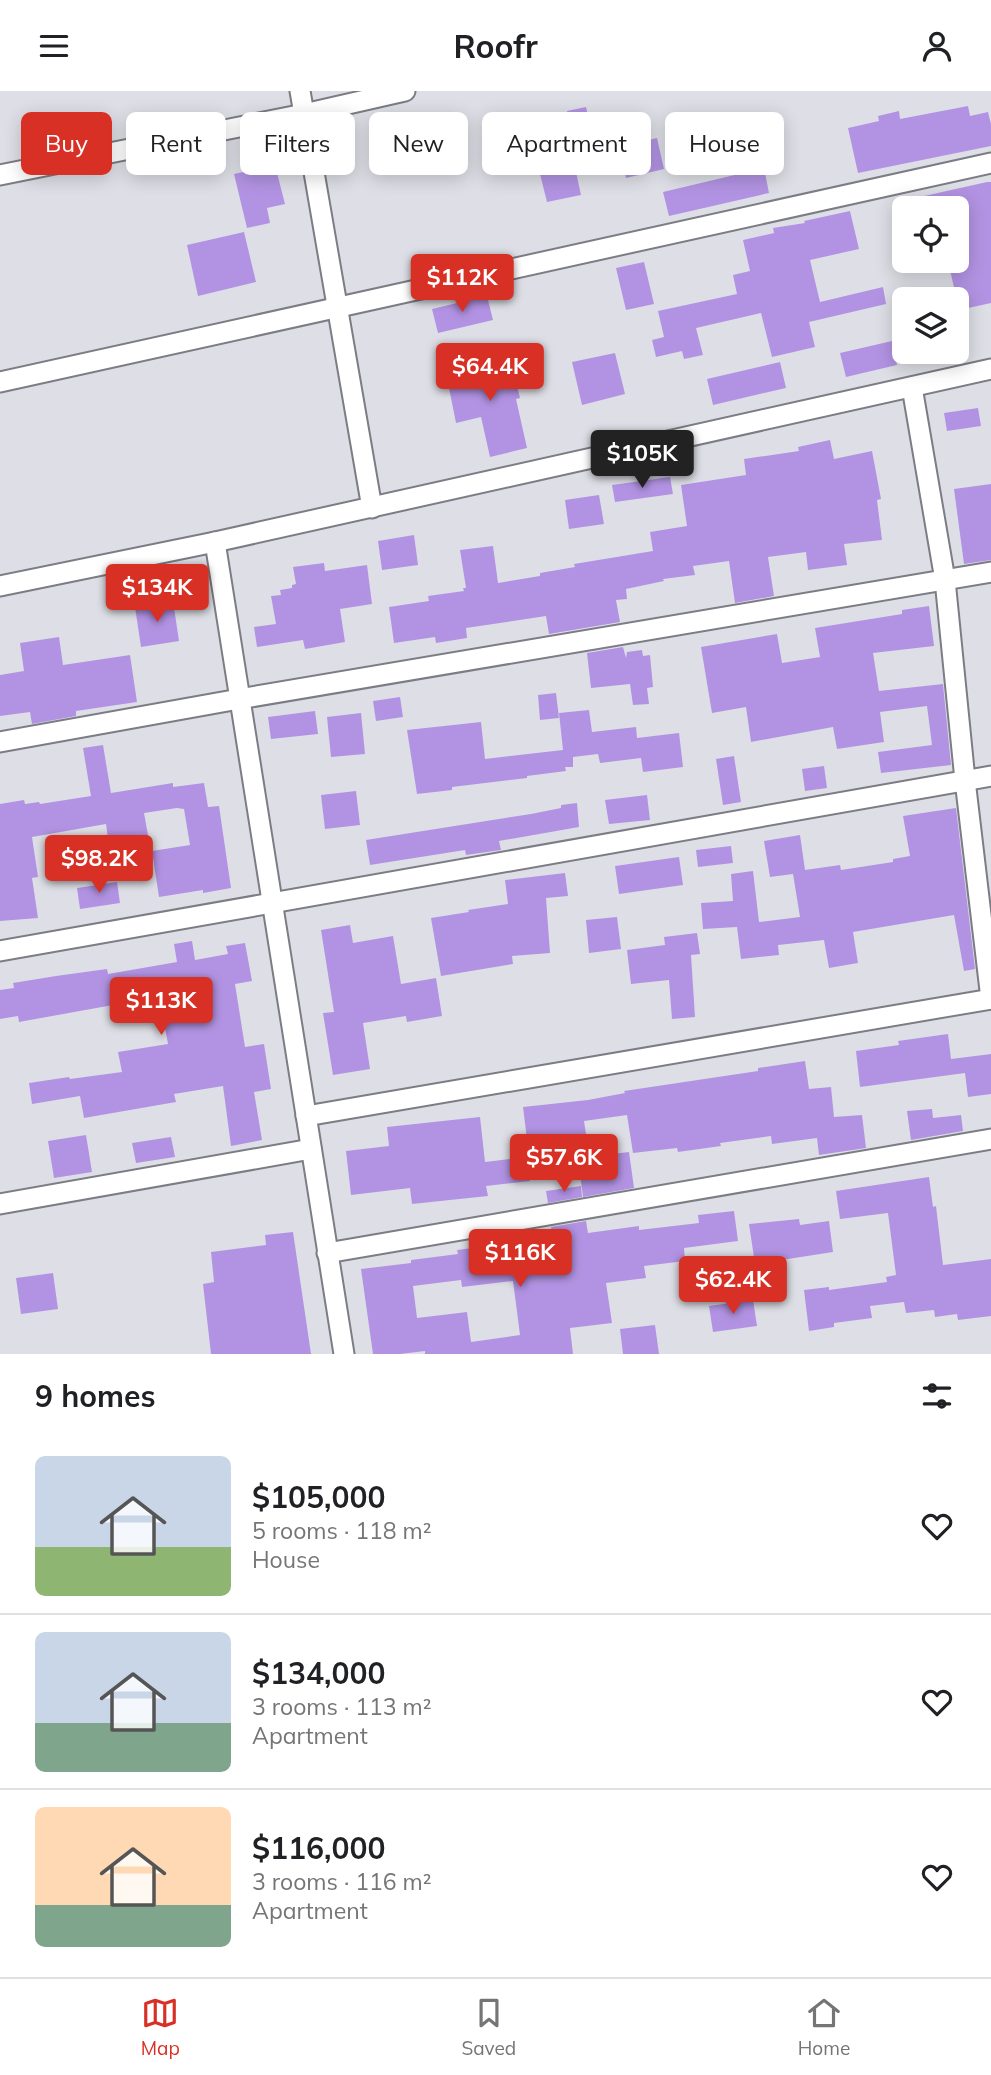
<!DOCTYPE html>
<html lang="en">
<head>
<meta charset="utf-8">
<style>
	:root { --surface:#fff; --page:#f6f6f6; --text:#202124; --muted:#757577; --line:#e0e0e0; --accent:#d93025 }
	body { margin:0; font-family:Mulish,sans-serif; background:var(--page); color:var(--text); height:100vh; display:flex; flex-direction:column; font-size:26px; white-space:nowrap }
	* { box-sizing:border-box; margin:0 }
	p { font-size:23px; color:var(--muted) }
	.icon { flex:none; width:38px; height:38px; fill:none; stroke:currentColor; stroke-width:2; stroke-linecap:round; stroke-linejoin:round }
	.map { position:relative; height:1263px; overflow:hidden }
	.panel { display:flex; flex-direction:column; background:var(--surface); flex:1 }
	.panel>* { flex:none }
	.top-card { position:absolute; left:21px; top:21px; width:950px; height:63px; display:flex; gap:14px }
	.buttons { position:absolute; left:892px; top:105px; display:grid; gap:14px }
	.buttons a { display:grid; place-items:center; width:77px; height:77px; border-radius:10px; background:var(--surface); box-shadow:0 4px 18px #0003; font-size:35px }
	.price { position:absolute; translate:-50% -60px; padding:0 16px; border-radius:7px; background:var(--accent); color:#fff; font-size:23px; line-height:46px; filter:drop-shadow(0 2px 4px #0008) }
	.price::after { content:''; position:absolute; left:50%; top:42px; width:21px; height:16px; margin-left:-10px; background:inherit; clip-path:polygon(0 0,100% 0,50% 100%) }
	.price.selected { background:#222; color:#fff }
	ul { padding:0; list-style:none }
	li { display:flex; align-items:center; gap:21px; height:175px; padding:0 35px }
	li+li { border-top:2px solid var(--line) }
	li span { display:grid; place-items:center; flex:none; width:196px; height:140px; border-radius:10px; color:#555 }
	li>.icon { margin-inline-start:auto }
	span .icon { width:84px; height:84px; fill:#fffc; stroke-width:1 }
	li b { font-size:30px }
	h2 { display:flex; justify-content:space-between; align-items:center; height:84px; padding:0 35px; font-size:30px }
	.tag { padding:0 24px; border-radius:10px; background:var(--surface); box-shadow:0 4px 18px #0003; font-size:24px; line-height:63px }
	.tag.selected { background:var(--accent); color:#fff }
	header { display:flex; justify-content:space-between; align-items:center; height:91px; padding:0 35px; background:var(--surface); font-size:32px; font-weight:700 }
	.tab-bar { display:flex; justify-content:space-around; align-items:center; height:98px; border-top:2px solid var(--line); background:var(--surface); font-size:19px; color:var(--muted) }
	.tab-bar a { display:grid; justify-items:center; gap:4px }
	.tab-bar .selected { color:var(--accent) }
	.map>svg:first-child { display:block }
</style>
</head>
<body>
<header><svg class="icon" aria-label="menu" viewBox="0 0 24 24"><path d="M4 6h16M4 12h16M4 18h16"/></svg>Roofr<svg class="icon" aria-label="person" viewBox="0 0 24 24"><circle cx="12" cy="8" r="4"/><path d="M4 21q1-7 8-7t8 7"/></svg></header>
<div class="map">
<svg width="991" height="1263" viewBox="0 0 991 1263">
	<rect width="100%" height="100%" fill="#dedfe6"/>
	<g fill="#b293e3" fill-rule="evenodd">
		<polygon points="968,15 970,25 988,21 991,33 991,55 858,82 848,37 879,30 878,25 899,20 900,28"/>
		<polygon points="586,16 596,61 657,47 664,78 626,87 623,72 582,81 567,20"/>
		<polygon points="573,67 581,104 547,111 538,75"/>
		<polygon points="275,74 285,113 267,117 270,132 247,137 234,83"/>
		<polygon points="764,77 769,102 669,125 663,101"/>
		<polygon points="987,91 991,91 991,212 959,219 948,170 957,170 957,117 902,117 902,110"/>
		<polygon points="850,120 859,158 810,169 820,211 883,196 886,213 809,231 815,256 772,266 761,222 696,237 703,264 684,268 682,260 656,266 652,249 664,246 658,220 737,203 733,184 750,180 743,149 774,142 773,137 805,132 804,130"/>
		<polygon points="244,141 256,191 198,205 187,154"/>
		<polygon points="644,171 654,213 626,219 616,177"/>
		<polygon points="487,205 493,229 438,242 432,218"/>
		<polygon points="892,250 897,274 846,286 840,262"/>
		<polygon points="615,262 625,303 582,314 572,271"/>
		<polygon points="510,266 520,307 516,308 527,357 490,366 481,326 456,332 446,282"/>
		<polygon points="780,271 786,297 713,314 707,288"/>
		<polygon points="978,317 981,335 947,340 944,322"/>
		<polygon points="830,349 834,368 872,360 881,408 877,409 882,449 844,453 847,474 808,479 806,461 768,466 774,505 735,512 729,470 693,475 695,484 663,488 664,490 626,498 627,508 616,509 620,531 549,543 546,525 466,537 467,547 436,552 435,546 394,552 389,516 429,510 428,505 464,500 463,497 466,497 460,459 493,455 498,492 540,485 540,482 575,476 574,473 653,460 650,441 687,435 681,394 746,384 744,368 799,360 798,356"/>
		<polygon points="670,386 673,403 615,411 612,394"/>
		<polygon points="991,393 991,469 964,473 954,398"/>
		<polygon points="599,404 604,433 569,438 565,409"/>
		<polygon points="414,444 418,474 382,479 378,450"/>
		<polygon points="324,472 325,480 367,474 372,513 340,518 345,551 305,558 303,549 257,556 254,536 276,533 271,505 281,504 280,499 292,497 292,494 296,493 293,476"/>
		<polygon points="173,510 179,550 141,556 135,516"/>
		<polygon points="929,515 934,555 873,562 879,600 943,593 951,674 881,682 878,661 932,654 927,615 880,621 884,651 837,658 833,636 751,651 746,616 712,622 701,556 777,543 782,572 820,566 815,537 902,523 902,519"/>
		<polygon points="59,546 63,574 130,564 137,611 76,620 76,625 32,633 30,621 0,625 0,584 24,580 20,552"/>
		<polygon points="623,556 626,567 627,561 642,559 643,565 650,564 653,596 647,597 649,613 633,614 630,593 591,597 587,562"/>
		<polygon points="556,602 559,627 540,629 538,604"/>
		<polygon points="400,606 403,626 376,630 373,610"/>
		<polygon points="589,619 592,641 636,636 637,647 679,642 683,676 643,681 641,667 600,672 598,663 573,666 573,676 565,676 566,680 527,685 527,687 452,696 452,699 417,703 407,639 481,631 485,668 563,659 559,622"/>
		<polygon points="315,620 318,643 271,648 268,626"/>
		<polygon points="361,622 365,663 331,666 327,626"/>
		<polygon points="103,654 111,702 173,692 173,696 204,692 208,716 219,715 231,797 203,802 203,799 159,806 152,760 190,754 184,718 177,717 144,722 150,755 110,761 106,733 32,746 38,786 32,787 38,827 0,830 0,713 24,709 25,713 39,711 40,713 91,705 83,657"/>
		<polygon points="734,665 741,711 723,714 716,668"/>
		<polygon points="824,675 827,697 805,700 802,678"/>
		<polygon points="356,700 360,734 325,738 321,704"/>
		<polygon points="647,704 650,729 609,733 605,709"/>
		<polygon points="577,712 579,736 499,750 501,759 466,764 465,759 370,774 366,749 531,723 561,717 561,714"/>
		<polygon points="956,717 975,878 964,880 954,824 853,841 858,872 829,877 824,849 778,854 779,864 741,868 737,836 703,838 701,812 733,810 731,783 753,780 759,831 800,826 793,783 770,786 764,750 800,744 805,779 840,774 841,779 893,771 893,768 910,765 903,725"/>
		<polygon points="731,755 733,772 698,776 696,759"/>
		<polygon points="679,766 683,794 619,803 615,775"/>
		<polygon points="565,782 568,805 546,807 550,862 512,865 513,873 441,885 431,827 469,821 468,819 508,813 505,789"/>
		<polygon points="117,791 120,812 80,818 77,797"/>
		<polygon points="617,826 621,858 589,862 586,829"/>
		<polygon points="350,834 353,852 393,845 401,893 436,887 442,925 407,931 406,925 363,932 370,978 333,984 323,922 334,921 321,839"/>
		<polygon points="697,842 700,863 691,864 695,926 672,928 669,889 631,893 627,859 665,854 664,846"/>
		<polygon points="192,850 195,869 228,863 226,855 245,852 252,890 235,893 245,956 264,953 271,998 254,1001 262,1049 231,1055 223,995 174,1003 176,1011 84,1027 80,1005 32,1013 29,992 69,986 70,988 122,981 118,961 168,953 158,899 111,906 113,914 19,931 18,925 0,928 0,899 14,897 13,892 56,885 107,878 108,883 177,871 174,853"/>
		<polygon points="948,943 951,968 991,963 991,1003 968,1006 965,982 860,996 856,960 899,954 898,950"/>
		<polygon points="805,970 809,998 831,996 834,1026 862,1024 866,1057 819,1064 817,1047 772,1053 771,1045 720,1052 721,1055 678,1061 677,1057 633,1062 627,1024 584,1030 587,1050 528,1056 523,1016 588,1009 625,1002 624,1000 758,980 758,977"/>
		<polygon points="932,1018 933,1027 961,1024 963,1040 911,1049 907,1020"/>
		<polygon points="480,1026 485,1071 527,1066 530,1090 486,1095 488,1105 412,1113 410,1097 351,1104 346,1060 389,1055 387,1036"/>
		<polygon points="86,1044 92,1081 54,1087 48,1050"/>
		<polygon points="171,1046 175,1066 136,1072 132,1052"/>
		<polygon points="629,1061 634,1097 583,1106 578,1067"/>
		<polygon points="929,1086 933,1116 936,1115 943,1174 991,1168 991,1225 958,1229 957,1223 935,1226 934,1219 906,1222 904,1211 870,1215 872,1227 834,1232 834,1236 809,1240 804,1199 829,1196 829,1199 887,1191 886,1186 896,1184 888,1122 840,1128 836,1100"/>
		<polygon points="581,1095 582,1106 548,1112 546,1100"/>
		<path d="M734,1120l4,30 -54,7 1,13 -41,5 2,12 -40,5 6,40 -42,5 3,26h-148v-3l-25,3h-27l-12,-85 50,-6v-3l47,-6 -1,-4 47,-6 1,3 48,-6 -2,-14 35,-6 2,12 51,-7v4l60,-7 -1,-8zM461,1189l1,7 51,-6 7,54 -49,7 -4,-30 -50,6 -4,-32z"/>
		<polygon points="799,1128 800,1134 829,1130 833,1161 755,1173 749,1133"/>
		<polygon points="293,1141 311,1263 211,1263 203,1193 214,1191 211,1161 266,1154 265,1144"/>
		<polygon points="53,1182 58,1218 21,1223 16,1187"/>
		<polygon points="753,1209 757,1235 713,1241 709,1215"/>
		<polygon points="655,1234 659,1263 623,1263 620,1238"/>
	</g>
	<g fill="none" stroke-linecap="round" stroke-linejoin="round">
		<g stroke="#7c7d84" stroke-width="23">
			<g id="street">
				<polyline points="300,0 372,417"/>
				<polyline points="0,84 304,23 405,0"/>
				<polyline points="0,291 991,72"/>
				<polyline points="912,296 945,489 965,689 991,908"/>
				<polyline points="215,451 344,1263"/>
				<polyline points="0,495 215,451 991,278"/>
				<polyline points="0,651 239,608 991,481"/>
				<polyline points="0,860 991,685"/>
				<polyline points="306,1025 991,908"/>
				<polyline points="0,1113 311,1058"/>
				<polyline points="327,1162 991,1048"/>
			</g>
		</g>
		<use href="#street" stroke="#fff" stroke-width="19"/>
	</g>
</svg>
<div class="buttons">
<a><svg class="icon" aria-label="locate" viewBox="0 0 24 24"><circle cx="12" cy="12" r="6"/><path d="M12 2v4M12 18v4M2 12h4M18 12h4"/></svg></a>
<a><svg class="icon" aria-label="layers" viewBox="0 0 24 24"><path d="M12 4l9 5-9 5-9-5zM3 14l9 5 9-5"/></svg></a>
</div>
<b class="price" style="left:462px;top:223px">$112K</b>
<b class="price" style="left:490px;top:312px">$64.4K</b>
<b class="price selected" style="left:642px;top:399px">$105K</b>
<b class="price" style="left:157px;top:533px">$134K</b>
<b class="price" style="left:99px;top:804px">$98.2K</b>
<b class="price" style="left:161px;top:946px">$113K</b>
<b class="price" style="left:564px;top:1103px">$57.6K</b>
<b class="price" style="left:520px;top:1198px">$116K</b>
<b class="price" style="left:733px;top:1225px">$62.4K</b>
<div class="top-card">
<a class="tag selected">Buy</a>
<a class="tag">Rent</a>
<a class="tag">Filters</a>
<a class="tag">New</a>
<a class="tag">Apartment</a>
<a class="tag">House</a>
</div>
</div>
<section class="panel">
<h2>9 homes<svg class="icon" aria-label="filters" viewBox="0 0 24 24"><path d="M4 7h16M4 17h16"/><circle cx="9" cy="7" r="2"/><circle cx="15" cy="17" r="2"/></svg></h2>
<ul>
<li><span style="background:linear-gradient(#c9d6e8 65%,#8fb573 0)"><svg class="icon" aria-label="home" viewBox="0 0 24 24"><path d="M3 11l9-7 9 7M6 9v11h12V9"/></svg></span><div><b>$105,000</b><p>5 rooms · 118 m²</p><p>House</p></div><svg class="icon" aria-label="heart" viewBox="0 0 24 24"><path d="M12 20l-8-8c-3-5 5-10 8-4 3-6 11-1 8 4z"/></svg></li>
<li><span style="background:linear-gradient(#c9d6e8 65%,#7fa58c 0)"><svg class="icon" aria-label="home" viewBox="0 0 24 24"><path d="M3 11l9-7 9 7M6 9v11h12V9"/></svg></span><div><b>$134,000</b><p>3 rooms · 113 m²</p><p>Apartment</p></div><svg class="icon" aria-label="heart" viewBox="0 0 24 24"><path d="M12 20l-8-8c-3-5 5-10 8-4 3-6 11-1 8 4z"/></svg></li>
<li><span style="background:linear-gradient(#ffd9b3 70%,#7fa58c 0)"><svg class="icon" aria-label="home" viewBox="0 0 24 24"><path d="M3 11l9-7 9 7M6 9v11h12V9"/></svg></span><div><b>$116,000</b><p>3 rooms · 116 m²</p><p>Apartment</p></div><svg class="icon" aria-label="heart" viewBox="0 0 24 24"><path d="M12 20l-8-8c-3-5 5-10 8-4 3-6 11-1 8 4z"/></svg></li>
</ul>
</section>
<nav class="tab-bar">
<a class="selected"><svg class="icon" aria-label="map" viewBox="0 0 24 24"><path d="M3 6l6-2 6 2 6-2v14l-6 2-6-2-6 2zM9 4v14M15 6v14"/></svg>Map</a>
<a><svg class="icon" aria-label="saved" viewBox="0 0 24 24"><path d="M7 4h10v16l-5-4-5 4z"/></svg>Saved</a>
<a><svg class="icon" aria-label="home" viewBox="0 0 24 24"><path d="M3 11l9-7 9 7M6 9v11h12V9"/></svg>Home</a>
</nav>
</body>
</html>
